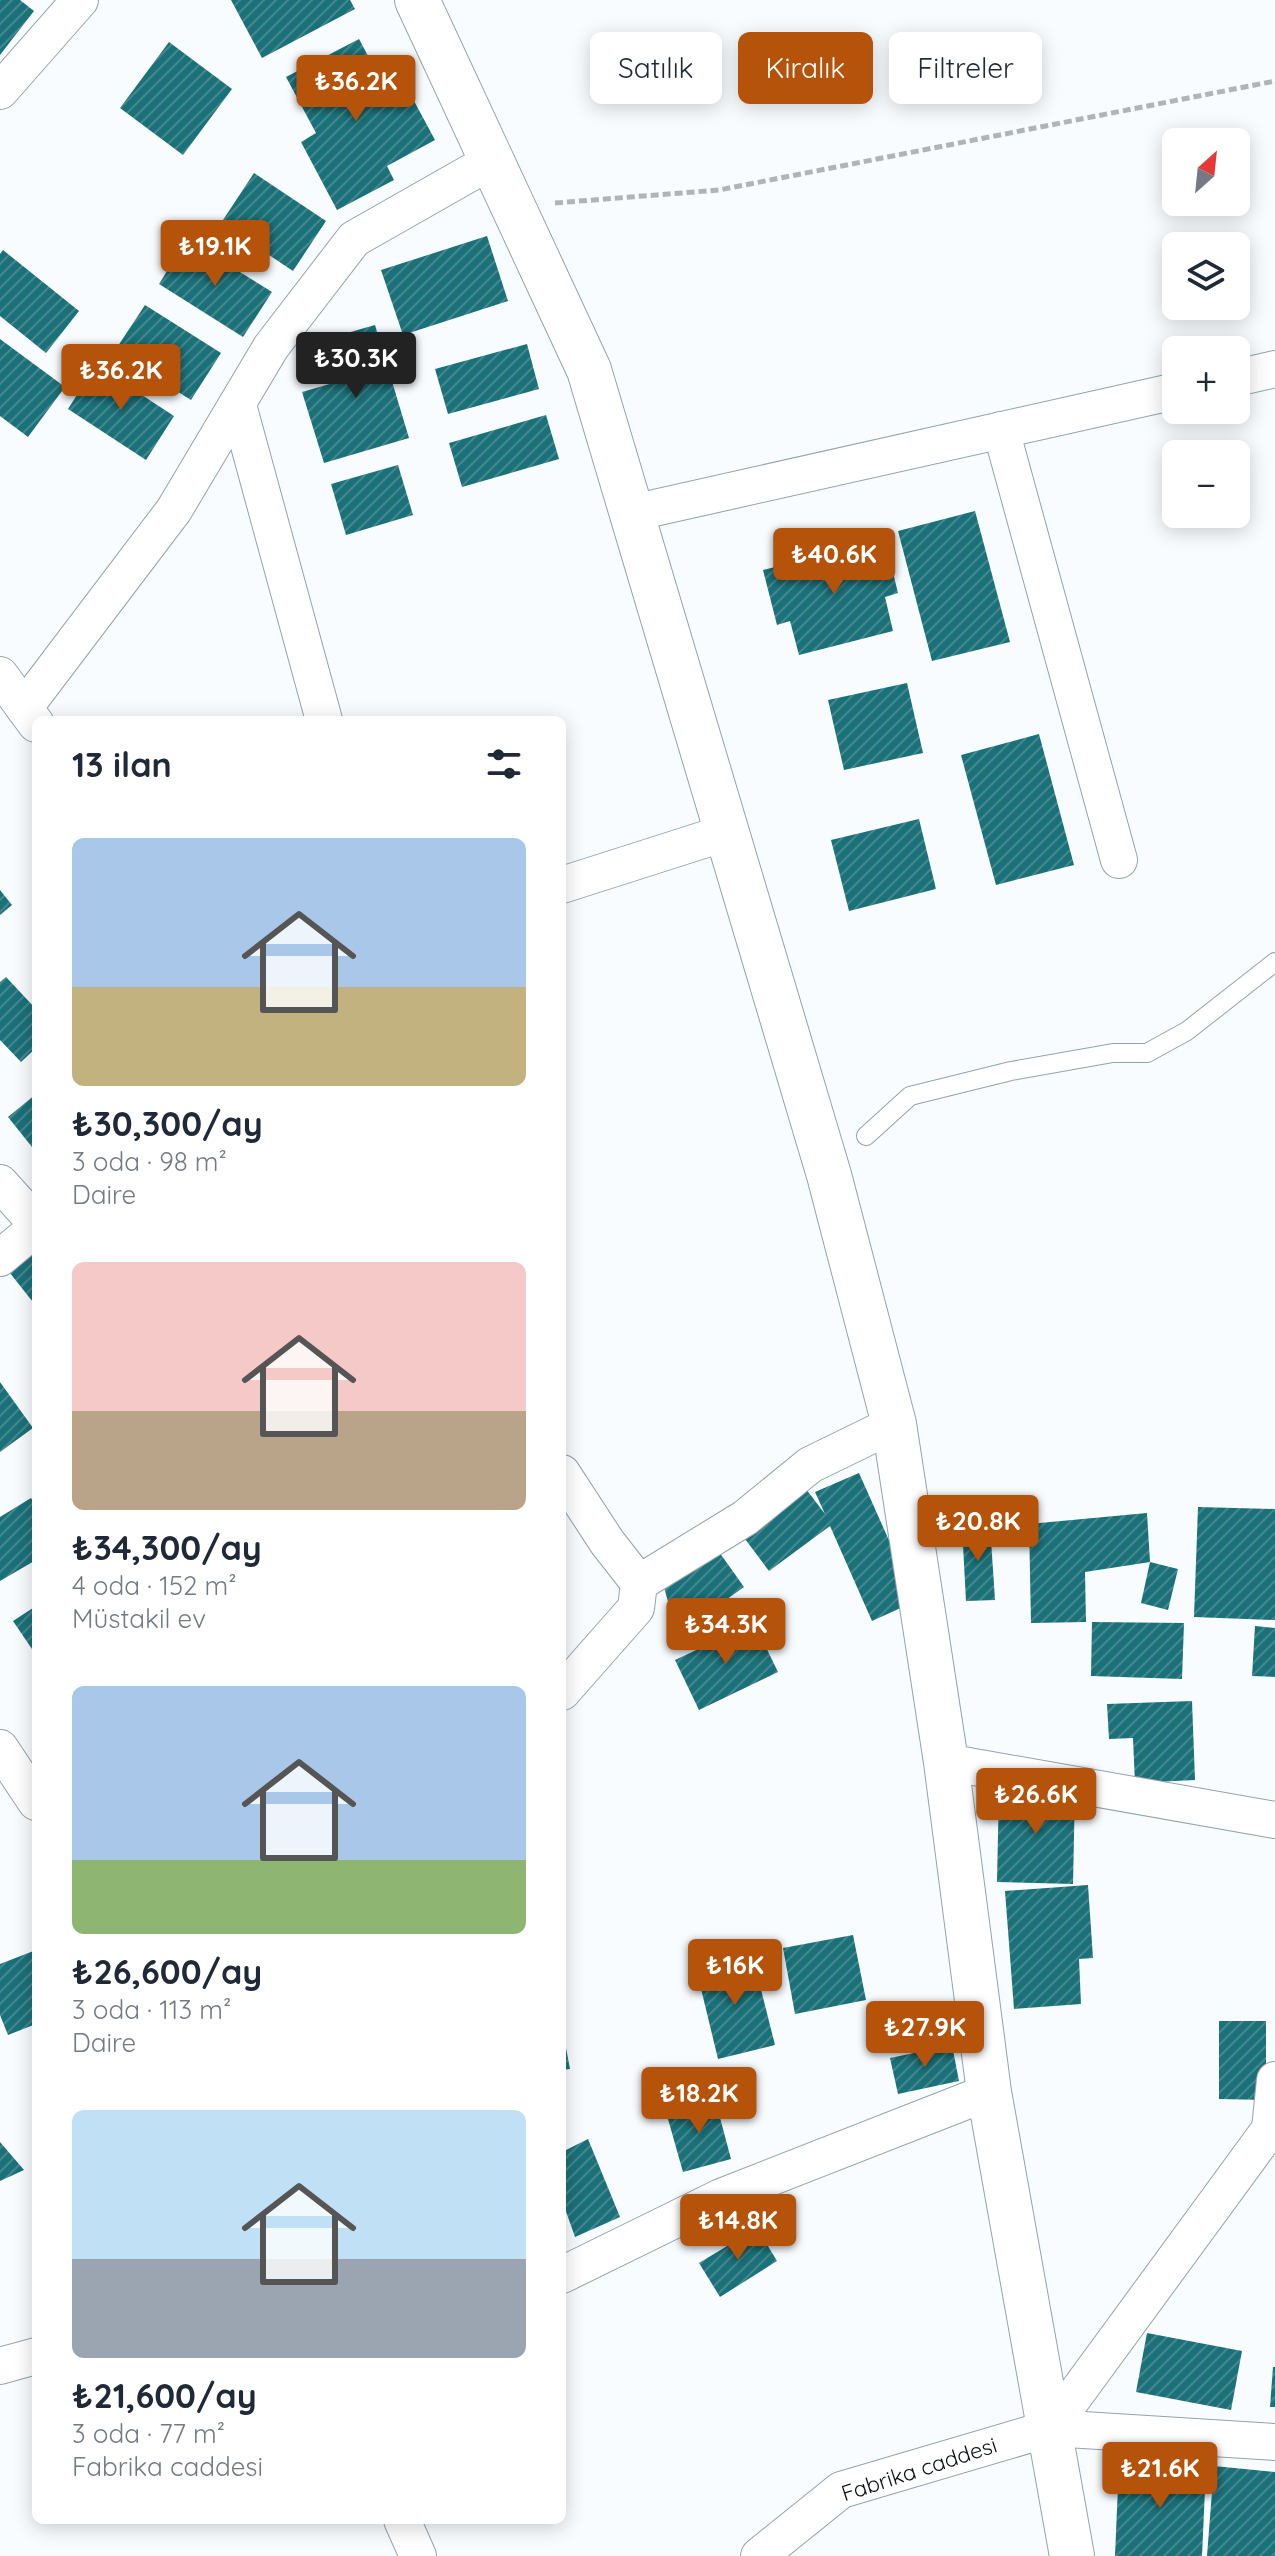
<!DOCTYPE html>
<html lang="tr">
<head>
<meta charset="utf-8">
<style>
	:root { --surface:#fff; --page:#f2f2f3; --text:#1f2937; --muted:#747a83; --accent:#b45309 }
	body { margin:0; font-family:Quicksand,sans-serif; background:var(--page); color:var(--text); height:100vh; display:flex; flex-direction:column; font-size:30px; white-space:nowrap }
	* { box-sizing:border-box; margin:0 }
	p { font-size:26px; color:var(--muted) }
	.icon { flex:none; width:44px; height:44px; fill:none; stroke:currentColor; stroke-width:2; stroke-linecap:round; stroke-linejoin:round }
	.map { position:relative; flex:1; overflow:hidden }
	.details { position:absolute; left:32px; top:716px; width:534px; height:1808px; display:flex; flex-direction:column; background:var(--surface); border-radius:12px; box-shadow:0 4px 20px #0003 }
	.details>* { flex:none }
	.top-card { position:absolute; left:590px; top:32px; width:564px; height:72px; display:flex; gap:16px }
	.needle { width:52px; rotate:27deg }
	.buttons { position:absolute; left:1162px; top:128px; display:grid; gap:16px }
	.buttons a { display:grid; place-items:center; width:88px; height:88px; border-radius:12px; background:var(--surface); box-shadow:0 4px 20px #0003; font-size:40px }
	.price { position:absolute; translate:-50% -68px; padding:0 18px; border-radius:8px; background:var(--accent); color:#fff; font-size:26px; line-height:52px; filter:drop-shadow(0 2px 4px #0008) }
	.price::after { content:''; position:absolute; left:50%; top:48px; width:24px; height:18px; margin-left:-12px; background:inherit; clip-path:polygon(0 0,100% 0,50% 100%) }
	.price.selected { background:#222; color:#fff }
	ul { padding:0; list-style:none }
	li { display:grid; align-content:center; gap:16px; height:424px; padding:0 40px }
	li span { display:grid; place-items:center; height:248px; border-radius:12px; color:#555 }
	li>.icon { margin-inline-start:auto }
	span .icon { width:144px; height:144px; fill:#fffc; stroke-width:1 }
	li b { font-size:34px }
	h2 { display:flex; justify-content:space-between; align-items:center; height:96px; padding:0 40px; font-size:34px }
	.pill { padding:0 28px; border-radius:12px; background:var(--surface); box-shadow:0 4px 20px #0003; font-size:28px; line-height:72px }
	.pill.selected { background:var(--accent); color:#fff }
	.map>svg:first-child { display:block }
</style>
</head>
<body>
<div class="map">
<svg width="1275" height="2556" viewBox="0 0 1275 2556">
	<defs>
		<pattern id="building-hatch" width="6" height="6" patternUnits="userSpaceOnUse" patternTransform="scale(2)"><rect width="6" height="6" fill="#197179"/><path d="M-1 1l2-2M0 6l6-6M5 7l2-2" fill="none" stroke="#48868c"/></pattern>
	</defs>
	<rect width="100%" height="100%" fill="#f8fcfe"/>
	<g fill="url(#building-hatch)">
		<polygon points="0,0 20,0 34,11 0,55"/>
		<polygon points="231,0 350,0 355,9 262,58"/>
		<polygon points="359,39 382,82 399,73 435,140 387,166 394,180 337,210 301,142 316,133 286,77"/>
		<polygon points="169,42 232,89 183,155 120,108"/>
		<polygon points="254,173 326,221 293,271 221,223"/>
		<polygon points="487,236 508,301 403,335 381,270"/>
		<polygon points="187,239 272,292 243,337 159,284"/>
		<polygon points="3,250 79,311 46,353 0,316 0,254"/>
		<polygon points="145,305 221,353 191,400 114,352"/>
		<polygon points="375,325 409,438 324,463 302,392 333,383 326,361 339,357 333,337"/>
		<polygon points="0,339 65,387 28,437 0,416"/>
		<polygon points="527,344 539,389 448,414 435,369"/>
		<polygon points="96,365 174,416 146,460 68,409"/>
		<polygon points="546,415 559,459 462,487 449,443"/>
		<polygon points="398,465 413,515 346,535 331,484"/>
		<polygon points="975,511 1010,642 932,661 898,531"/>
		<polygon points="885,540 898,593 885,597 893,631 799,655 790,621 777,625 763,570"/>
		<polygon points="907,683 923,753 844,770 828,700"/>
		<polygon points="1039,734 1074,865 996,885 961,755"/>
		<polygon points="919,819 936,889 849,911 831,840"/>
		<polygon points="0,890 12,905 0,915"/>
		<polygon points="6,977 36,1009 36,1048 21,1062 0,1040 0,982"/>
		<polygon points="36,1094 36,1152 8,1117"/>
		<polygon points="36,1245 36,1306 6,1268"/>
		<polygon points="0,1382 33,1428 0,1452"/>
		<polygon points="859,1473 916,1601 872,1621 830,1526 769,1571 739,1531 803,1485 825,1514 815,1492"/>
		<polygon points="31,1498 36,1506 36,1560 0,1581 0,1517"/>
		<polygon points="1198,1507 1275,1509 1275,1620 1194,1617"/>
		<polygon points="1147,1513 1150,1562 1085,1572 1086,1622 1031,1623 1029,1524"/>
		<polygon points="990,1525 995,1600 966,1601 962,1526"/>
		<polygon points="717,1549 744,1587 677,1635 664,1587"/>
		<polygon points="1150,1562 1178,1569 1168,1610 1141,1603"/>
		<polygon points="36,1606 36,1655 13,1621"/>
		<polygon points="1092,1622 1184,1623 1182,1679 1091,1676"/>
		<polygon points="754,1623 778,1672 699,1710 675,1660"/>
		<polygon points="1255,1626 1275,1628 1275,1677 1252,1676"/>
		<polygon points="1192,1701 1195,1780 1135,1783 1133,1738 1109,1739 1107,1704"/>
		<polygon points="999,1788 1075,1790 1073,1884 997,1882"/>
		<polygon points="1088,1885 1093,1958 1079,1959 1081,2004 1014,2009 1005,1891"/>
		<polygon points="853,1935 866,2000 795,2014 783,1948"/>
		<polygon points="36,1950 36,2024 8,2035 0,2015 0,1964"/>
		<polygon points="752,1954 775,2045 718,2059 696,1968"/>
		<polygon points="1219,2021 1266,2021 1266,2100 1219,2099"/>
		<polygon points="562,2026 570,2069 562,2070"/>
		<polygon points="952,2045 959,2081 898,2094 890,2058"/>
		<polygon points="715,2099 731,2159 683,2172 666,2112"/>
		<polygon points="588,2139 620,2217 575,2237 562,2200 562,2152"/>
		<polygon points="0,2142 24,2170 0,2181"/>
		<polygon points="757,2228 777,2261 720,2297 699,2263"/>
		<polygon points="1147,2333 1242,2351 1231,2410 1136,2392"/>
		<polygon points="1273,2367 1275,2367 1275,2407 1270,2407"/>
		<polygon points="1119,2463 1206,2467 1202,2556 1115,2556"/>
		<polygon points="1214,2466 1275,2472 1275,2556 1207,2556"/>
	</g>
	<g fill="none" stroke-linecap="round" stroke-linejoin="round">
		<g stroke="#92a3ad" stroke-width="20">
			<polyline id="lane" points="866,1136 910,1096 1011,1071 1113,1053 1147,1053 1187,1031 1275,962"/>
		</g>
		<g stroke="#92a3ad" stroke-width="38">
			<g id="street">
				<polyline points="0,91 80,0"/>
				<polyline points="1236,378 1275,369"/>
				<polyline points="238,405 324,720"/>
				<polyline points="1001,430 1119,860"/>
				<polyline points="632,513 1176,391"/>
				<polyline points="0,675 36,724"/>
				<polyline points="24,708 174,510 271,347 354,239 493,160"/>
				<polyline points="562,885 728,832"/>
				<polyline points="0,1183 36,1223"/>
				<polyline points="0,1258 36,1228"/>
				<polyline points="562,1473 607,1542 639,1583"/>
				<polyline points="562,1692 636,1608 639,1583 745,1518 810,1465 894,1424"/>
				<polyline points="0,1748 36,1802"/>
				<polyline points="946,1762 1275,1820"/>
				<polyline points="562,2275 721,2197 989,2092"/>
				<polyline points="0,2366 36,2356"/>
				<polyline points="1051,2428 1270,2129 1275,2080"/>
				<polyline points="402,2520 418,2556"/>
				<polyline points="759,2556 841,2490 1051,2428 1275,2442"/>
			</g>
		</g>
		<g stroke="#92a3ad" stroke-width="46">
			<polyline id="secondary" points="417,0 589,370 829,1175 894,1424 946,1762 989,2092 1072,2556"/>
		</g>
		<polyline stroke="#afb4b6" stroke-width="5" stroke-dasharray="8 4" stroke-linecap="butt" points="555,203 719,190 1275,81"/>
		<use href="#lane" stroke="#fff" stroke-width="18"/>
		<use href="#street" stroke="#fff" stroke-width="36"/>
		<use href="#secondary" stroke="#fff" stroke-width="44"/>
	</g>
	<g text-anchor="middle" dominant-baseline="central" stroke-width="6" stroke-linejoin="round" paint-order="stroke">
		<g font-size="22" fill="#080f12" stroke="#fff">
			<text transform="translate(919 2469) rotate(-18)">Fabrika caddesi</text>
		</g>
	</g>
</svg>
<div class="buttons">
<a><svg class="needle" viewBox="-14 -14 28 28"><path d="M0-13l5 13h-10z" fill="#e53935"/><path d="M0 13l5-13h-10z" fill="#747a83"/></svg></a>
<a><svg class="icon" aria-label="layers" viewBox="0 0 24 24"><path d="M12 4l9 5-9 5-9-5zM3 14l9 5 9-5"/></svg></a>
<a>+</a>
<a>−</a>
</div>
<b class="price" style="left:356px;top:123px">₺36.2K</b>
<b class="price" style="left:215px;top:288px">₺19.1K</b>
<b class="price selected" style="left:356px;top:400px">₺30.3K</b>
<b class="price" style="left:121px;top:412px">₺36.2K</b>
<b class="price" style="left:834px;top:596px">₺40.6K</b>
<b class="price" style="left:978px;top:1563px">₺20.8K</b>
<b class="price" style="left:726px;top:1666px">₺34.3K</b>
<b class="price" style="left:1036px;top:1836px">₺26.6K</b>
<b class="price" style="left:735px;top:2007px">₺16K</b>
<b class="price" style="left:925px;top:2069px">₺27.9K</b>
<b class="price" style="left:699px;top:2135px">₺18.2K</b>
<b class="price" style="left:738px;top:2262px">₺14.8K</b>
<b class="price" style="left:1160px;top:2510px">₺21.6K</b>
<div class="top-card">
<a class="pill">Satılık</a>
<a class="pill selected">Kiralık</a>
<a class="pill">Filtreler</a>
</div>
<section class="details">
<h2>13 ilan<svg class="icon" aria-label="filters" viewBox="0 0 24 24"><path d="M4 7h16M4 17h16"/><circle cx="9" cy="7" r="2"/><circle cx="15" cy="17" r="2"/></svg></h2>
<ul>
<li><span style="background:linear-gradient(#a9c7e8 60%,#c2b280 0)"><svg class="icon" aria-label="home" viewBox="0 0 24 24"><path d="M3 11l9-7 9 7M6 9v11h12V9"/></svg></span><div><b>₺30,300/ay</b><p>3 oda · 98 m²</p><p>Daire</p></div></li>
<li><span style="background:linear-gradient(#f6c9c9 60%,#b9a48a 0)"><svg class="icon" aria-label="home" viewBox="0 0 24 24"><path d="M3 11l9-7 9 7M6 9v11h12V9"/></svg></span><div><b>₺34,300/ay</b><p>4 oda · 152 m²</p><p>Müstakil ev</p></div></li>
<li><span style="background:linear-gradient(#a9c7e8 70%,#8fb573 0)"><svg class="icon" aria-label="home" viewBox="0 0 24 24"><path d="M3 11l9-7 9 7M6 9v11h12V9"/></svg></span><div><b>₺26,600/ay</b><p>3 oda · 113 m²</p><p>Daire</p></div></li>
<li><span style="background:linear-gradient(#bfe0f5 60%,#9aa5b1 0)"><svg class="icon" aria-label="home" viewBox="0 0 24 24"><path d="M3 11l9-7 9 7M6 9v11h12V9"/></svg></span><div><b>₺21,600/ay</b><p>3 oda · 77 m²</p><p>Fabrika caddesi</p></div></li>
</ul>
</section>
</div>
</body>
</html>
